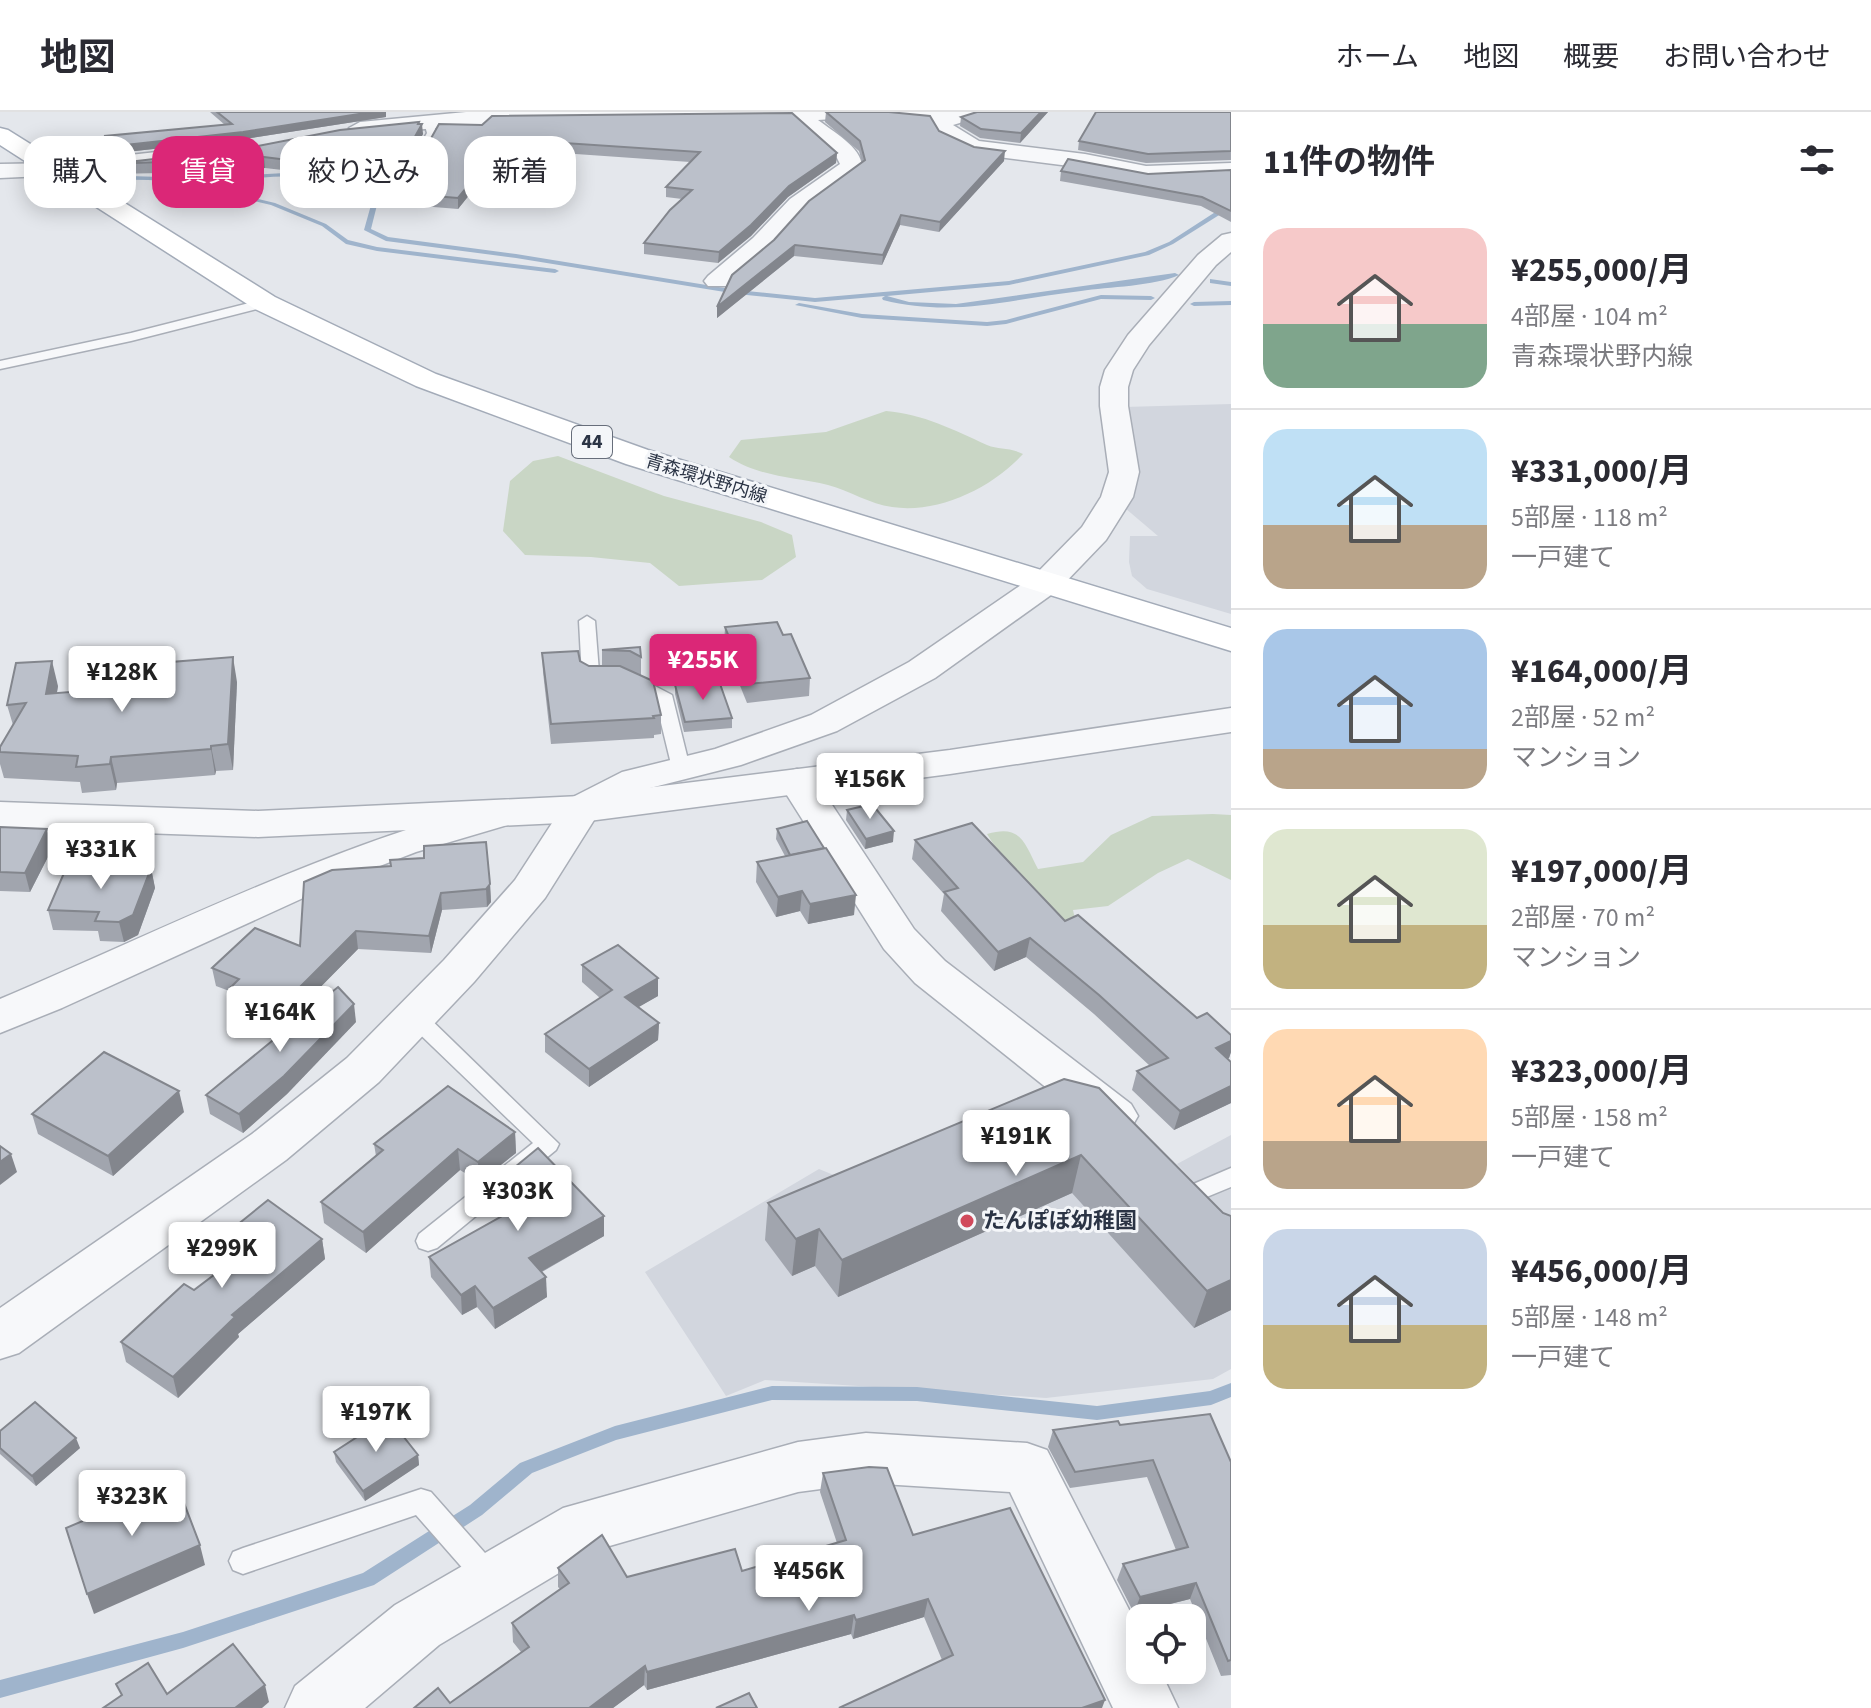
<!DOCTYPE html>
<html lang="ja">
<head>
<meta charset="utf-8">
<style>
	:root { --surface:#fff; --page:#f7f7f7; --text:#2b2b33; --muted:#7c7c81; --line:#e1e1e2; --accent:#db2777 }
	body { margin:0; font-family:"Source Sans 3","Noto Sans JP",sans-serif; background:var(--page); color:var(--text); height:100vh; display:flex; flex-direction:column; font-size:30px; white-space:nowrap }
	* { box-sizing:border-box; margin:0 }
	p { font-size:26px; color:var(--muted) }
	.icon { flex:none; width:44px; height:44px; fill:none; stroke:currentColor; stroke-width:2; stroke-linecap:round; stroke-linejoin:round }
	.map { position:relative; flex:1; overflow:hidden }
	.details { display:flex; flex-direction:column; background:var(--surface); width:640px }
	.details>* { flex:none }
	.top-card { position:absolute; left:24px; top:24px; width:760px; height:72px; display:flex; gap:16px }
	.tools { position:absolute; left:1126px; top:1492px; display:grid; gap:16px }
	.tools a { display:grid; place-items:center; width:80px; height:80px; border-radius:16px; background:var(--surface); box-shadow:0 4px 20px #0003; font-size:40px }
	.price { position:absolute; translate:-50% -68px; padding:0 18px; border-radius:8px; background:#fff; color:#222; font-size:26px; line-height:52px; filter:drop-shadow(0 2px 4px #0008) }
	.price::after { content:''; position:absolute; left:50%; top:48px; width:24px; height:18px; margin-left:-12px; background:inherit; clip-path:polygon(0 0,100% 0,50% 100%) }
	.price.active { background:var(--accent); color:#fff }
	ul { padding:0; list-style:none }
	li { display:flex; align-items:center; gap:24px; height:200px; padding:0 32px }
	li+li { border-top:2px solid var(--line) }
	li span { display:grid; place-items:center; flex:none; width:224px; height:160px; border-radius:24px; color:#555 }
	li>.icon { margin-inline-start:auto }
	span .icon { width:96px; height:96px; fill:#fffc; stroke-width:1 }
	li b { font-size:34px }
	h2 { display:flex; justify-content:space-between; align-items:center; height:96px; padding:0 32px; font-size:34px }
	.pill { padding:0 28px; border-radius:24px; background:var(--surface); box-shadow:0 4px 20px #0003; font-size:28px; line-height:72px }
	.pill.active { background:var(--accent); color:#fff }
	header { display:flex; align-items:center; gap:48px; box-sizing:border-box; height:112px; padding:0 40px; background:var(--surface); border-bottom:2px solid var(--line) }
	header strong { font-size:38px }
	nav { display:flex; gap:44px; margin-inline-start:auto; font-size:28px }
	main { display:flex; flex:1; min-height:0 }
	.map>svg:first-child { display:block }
</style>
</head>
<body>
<header>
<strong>地図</strong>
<nav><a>ホーム</a><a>地図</a><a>概要</a><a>お問い合わせ</a></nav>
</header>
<main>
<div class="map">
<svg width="1231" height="1596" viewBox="0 0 1231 1596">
	<rect width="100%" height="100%" fill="#e4e7ec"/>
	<g fill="#d2d6de">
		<polygon points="1231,292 1231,502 1147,477 1132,464 1129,450 1130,424 1158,424 1125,396 1124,295"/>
		<polygon points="1007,1014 1231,1139 1231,1257 1213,1267 1046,1286 765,1268 726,1284 645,1160 819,1057 841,1066"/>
		<polygon points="1231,1023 1231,1109 1177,1052"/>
	</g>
	<g fill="#c9d6c5">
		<path d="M886,299c37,3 68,19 101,34 12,5 22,2 36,9 -31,34 -85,60 -131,53 -22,-3 -42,-16 -64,-22 -34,-8 -69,-8 -99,-28l12,-17 85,-8z"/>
		<polygon points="558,344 664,384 761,410 792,423 796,445 762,468 679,474 650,451 591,445 525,443 503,419 510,369 533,349"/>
		<path d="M1213,702l18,1v65l-43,-21 -30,14 -50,33 -35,4 2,9 -16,8 -18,-8 -54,-85c34,-10 37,8 51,35l45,-7 28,-27 41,-19z"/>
	</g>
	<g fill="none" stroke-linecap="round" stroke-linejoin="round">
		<g fill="#9fb4cc" fill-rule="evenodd">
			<path d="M285,61c32,1 61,2 89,19l3,13 -6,24 17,8 128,17 221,36 78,8 194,-17 136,-29 24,-10 51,-33 11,-3v4l-7,2 -51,32 -24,11 -140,30 -122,11 22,6 47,2 219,-31 4,2c-24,11 -71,12 -98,16 -71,8 -126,27 -198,9l-1,-2 3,-2 -70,6 -78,-8 -221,-36 -130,-17 -22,-11 7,-25 -2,-11c-47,-28 -107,-15 -159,-12 -30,1 -59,-3 -88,-2l-3,-2 11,-2 60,2z"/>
			<polygon points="192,71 275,91 326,112 348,128 377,135 555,157 559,159 555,161 377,139 346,132 322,114 271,93 190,74 190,72"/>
			<polygon points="1210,167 1231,170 1231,174 1210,171"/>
			<polygon points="1101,183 1151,184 1155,186 1151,188 1101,187 1006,212 987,214 862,206 795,193 799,191 862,202 987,210 1006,208"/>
			<polygon points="1231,189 1231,193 1194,194 1190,192 1194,190"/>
			<polygon points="1231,1271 1231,1285 1211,1293 1097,1308 917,1289 772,1288 616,1328 532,1361 482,1403 374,1473 183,1536 0,1586 0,1568 183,1520 363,1461 470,1393 520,1351 615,1314 772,1274 917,1275 1097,1294 1210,1279"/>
		</g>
		<g stroke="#a9aeb7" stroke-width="3">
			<g id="service">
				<polygon points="423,7 431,7 437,21 404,80 395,82 394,80 427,21"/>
				<polygon points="265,187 271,191 269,194 131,229 0,257 0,249 131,221"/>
				<polygon points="587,504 595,509 599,560 630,561 672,583 690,656 687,660 681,661 672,656 655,586 621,570 591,570 582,565 579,509"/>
				<polygon points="414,897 422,899 559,1032 556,1038 437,1136 428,1139 419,1136 416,1129 419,1122 533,1031 406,909 403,904 406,899"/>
				<polygon points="1231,1056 1231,1075 1192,1091 1184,1088 1180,1082 1184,1076"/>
				<polygon points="421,1377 431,1380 500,1458 504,1467 500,1476 490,1480 480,1476 416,1403 243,1462 233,1458 229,1449 233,1440 243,1436"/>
			</g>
		</g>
		<g stroke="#a9aeb7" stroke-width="3">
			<g id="minor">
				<path d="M466,0h391l-10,6 -29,2c14,11 44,27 44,47l-56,42 -35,39 -45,38h-18l-4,-5 4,-5 45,-38 37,-39 50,-35 -3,-6 -44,-37 -278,1 -155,12 -11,-6 11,-6z"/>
				<polygon points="875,0 986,0 983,4 953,13 979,29 1085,42 1146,54 1231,51 1231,65 1146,68 1085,56 974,42 939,26 931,11 885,6"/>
				<polygon points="228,32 236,34 239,39 236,44 58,65 47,58 58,51"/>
				<polygon points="1231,121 1231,140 1216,153 1149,233 1133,258 1128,275 1128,294 1139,360 1133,385 1106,428 1058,478 935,566 837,619 741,653 650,676 596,705 545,786 474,870 379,970 286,1048 19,1241 0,1247 0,1196 252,1022 347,946 444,848 515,768 567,688 622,660 715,637 811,603 909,550 1034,464 1082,415 1101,385 1109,360 1100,294 1100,275 1105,258 1128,223 1198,143 1222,123"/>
				<polygon points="797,657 811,661 914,817 945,849 1131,992 1138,1004 1131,1016 1114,1022 1097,1016 915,871 884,837 778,669 783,661"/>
				<path d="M507,688l14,3 6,9 -6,9 -105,31 -80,31 -274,125 -62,25v-34c170,-72 327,-153 507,-199z"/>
				<polygon points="866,1321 1027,1331 1047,1338 1140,1519 1140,1558 1160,1558 1178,1596 1113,1596 1010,1380 866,1371 798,1380 599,1437 439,1533 365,1596 285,1596 295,1574 395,1493 563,1396 798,1330"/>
			</g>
		</g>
		<g stroke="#a9aeb7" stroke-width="3">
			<g id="tertiary">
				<polygon points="58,51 66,53 70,58 66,63 0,66 0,52"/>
				<polygon points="1231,596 1231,620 950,662 581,710 258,725 0,716 0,690 258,699 581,684 950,638"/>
			</g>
		</g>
		<g stroke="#a3abb8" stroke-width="3">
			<polygon id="primary" points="0,16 8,18 275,185 436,262 648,338 1231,516 1231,539 626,352 416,274 255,197 0,33"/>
		</g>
		<use href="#service" fill="#f7f8fa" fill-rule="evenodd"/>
		<use href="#minor" fill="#f7f8fa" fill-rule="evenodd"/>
		<use href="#tertiary" fill="#f7f8fa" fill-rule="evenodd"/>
		<use href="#primary" fill="#fff" fill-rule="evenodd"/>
	</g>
	<g fill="#a1a5ae">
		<polygon points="210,0 386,0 386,5 244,27 108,42 105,24 225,13"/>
		<polygon points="826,0 939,19 1004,49 939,120 900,113 882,153 794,144 717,206 717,195 774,128 862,50 859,39 825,10"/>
		<polygon points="1048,0 1020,31 980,26 960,14 961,5"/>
		<polygon points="1231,0 1231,48 1146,51 1078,38 1079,29"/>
		<polygon points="419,12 423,22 394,74 395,74 406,71 439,12 837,41 836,51 788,85 751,124 718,151 644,142 644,131 682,87 666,85 666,75 690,50 506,37 458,97 385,91 384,80 388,70 265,56 163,64 162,61 112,62 110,52 243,37"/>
		<polygon points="1231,58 1231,110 1201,94 1060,69 1061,59 1148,62"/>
		<polygon points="725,515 783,523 810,566 809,584 747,591 724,534"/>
		<polygon points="640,535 641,545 641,563 661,603 661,622 654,623 654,626 551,632 543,560 542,541 580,549 589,554 602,554 602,538"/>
		<polygon points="237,570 233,658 216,659 215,663 117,671 116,678 82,681 80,670 4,666 0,652 0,635 13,613 7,593 58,574 57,581"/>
		<polygon points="675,573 732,606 732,616 684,620 675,582"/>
		<polygon points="847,698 893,730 865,737 846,708"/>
		<polygon points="0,715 52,737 30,780 0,779"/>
		<polygon points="777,717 854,803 808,812 800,799 776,805 756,770 757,750 785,744 776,727"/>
		<polygon points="915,728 1065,809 1197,906 1231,923 1231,940 1229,946 1227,947 1231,950 1231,991 1174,1018 1132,978 1137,959 1150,954 1094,902 1026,845 994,859 941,799 944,782 912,747"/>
		<polygon points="151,756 155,776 138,823 124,830 100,829 98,819 53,818 48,798"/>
		<polygon points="304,770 490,772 491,790 487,795 442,798 431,841 358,837 282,914 235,893 232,880 216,874 212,856 300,834"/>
		<polygon points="582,853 658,866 658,884 638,895 659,911 658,928 589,975 545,940 545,922 600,886 582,870"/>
		<polygon points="356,910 287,982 243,1021 210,1002 206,983"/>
		<polygon points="1064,967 1223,1101 1231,1104 1231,1198 1194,1216 1072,1081 838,1185 815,1154 792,1164 765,1128 768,1091"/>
		<polygon points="184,1000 113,1064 38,1022 32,1002"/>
		<polygon points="515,1020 516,1041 479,1070 460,1058 366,1141 324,1111 321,1090 376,1044 374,1032"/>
		<polygon points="498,1069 604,1124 542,1160 547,1185 495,1217 477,1195 462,1203 431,1165 429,1145 509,1100 499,1089"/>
		<polygon points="226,1122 322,1127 325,1147 238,1222 239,1225 178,1286 126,1250 121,1230 194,1178 236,1146 231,1142"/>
		<polygon points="1120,1313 1231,1350 1231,1563 1221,1564 1190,1487 1134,1501 1117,1468 1123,1452 1176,1438 1147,1365 1070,1376 1048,1335 1053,1318"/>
		<polygon points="0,1319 80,1336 36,1374 0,1342"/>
		<polygon points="334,1340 418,1343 419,1353 365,1389 336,1350"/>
		<polygon points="823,1361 913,1423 1105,1588 942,1548 924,1505 853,1527 851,1522 647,1578 644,1573 613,1596 414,1596 450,1591 521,1540 513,1530 512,1511 560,1477 558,1475 558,1456 627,1465 742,1459 837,1431 820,1380"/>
	</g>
	<g fill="#83868d">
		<polygon points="372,0 386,0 386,5 244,27 108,42 107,35"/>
		<polygon points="1041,0 1048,0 1020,31 1021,21"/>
		<polygon points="419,10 419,17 422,12 423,22 391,79 391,68"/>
		<polygon points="506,27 506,37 458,97 458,86"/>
		<polygon points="1005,39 1004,49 939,120 940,110"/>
		<polygon points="837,41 836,51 788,85 751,124 718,151 719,140 789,74"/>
		<polygon points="264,45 265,56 163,64 161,54"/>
		<polygon points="901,103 900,113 882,153 883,143"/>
		<polygon points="795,133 794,144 717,206 717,195"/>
		<polygon points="233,545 237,570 233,658 228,632"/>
		<polygon points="52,549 58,574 52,607 46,582"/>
		<polygon points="211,634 216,659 215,663 211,637"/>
		<polygon points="111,645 117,671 116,678 110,652"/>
		<polygon points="47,717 52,737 30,780 25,761"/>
		<polygon points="894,719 893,730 865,737 866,727"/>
		<polygon points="151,756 155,776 138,823 124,830 119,810"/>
		<polygon points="490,772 491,790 487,795 486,777"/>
		<polygon points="802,779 800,799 776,805 778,785"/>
		<polygon points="441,781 442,798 431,841 429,824"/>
		<polygon points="856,783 854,803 808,812 810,792"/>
		<polygon points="356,819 358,837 282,914 279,896"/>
		<polygon points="1030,826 1026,845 994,859 998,840"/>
		<polygon points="658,866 658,884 625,903 625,885"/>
		<polygon points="354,892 356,910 287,982 243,1021 239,1002"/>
		<polygon points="659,911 658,928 589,975 589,957"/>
		<polygon points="1231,929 1231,940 1229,946 1210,955 1216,936"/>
		<polygon points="1231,974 1231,991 1174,1018 1180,999"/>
		<polygon points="179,979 184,1000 113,1064 108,1044"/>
		<polygon points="515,1020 516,1041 479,1070 478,1050"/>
		<polygon points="458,1037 460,1058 366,1141 363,1120"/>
		<polygon points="11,1042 17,1060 0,1073 0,1050"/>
		<polygon points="1081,1043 1072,1081 838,1185 842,1148"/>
		<polygon points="604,1104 604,1124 530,1166 529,1146"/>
		<polygon points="819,1117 815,1154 792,1164 796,1127"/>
		<polygon points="322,1127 325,1147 238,1222 239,1225 178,1286 173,1265 232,1203"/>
		<polygon points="546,1165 547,1185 495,1217 493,1196"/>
		<polygon points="1231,1168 1231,1198 1194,1216 1207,1179"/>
		<polygon points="475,1174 477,1195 462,1203 461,1183"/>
		<polygon points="76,1326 80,1336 36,1374 32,1364"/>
		<polygon points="418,1343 419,1353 365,1389 363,1379"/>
		<polygon points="200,1433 205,1453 94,1502 87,1482"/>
		<polygon points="1196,1471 1190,1487 1134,1501 1140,1485"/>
		<polygon points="928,1487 924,1505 853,1527 856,1508"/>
		<polygon points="854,1503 851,1522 647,1578 647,1560"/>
		<polygon points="645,1554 644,1573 613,1596 589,1596"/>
		<polygon points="265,1573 269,1590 262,1596 235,1596"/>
		<polygon points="1105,1588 1102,1596 1081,1596"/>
	</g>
	<g fill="#bbc0ca" stroke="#83868d" stroke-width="2">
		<polygon points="217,0 372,0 243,20 107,35 105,24 232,12"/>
		<polygon points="826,0 889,0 930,4 939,19 974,35 1005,39 940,110 901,103 883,143 795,133 717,195 732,163 774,128 809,89 865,48 860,29"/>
		<polygon points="977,0 1041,0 1021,21 981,17 961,5"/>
		<polygon points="1096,0 1231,0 1231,39 1148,42 1079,29"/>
		<polygon points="792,1 837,41 789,74 751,113 719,140 644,131 670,98 692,78 666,75 700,40 506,27 458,86 384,80 392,61 264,45 161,54 160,50 110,52 243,37 340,18 419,10 418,12 422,12 391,68 395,74 406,71 439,12 482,13 492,4"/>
		<polygon points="1068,47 1148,62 1231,58 1231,99 1202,85 1061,59"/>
		<polygon points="777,510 783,523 791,522 810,566 748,572 725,515"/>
		<polygon points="640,535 641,545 630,539 602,538"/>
		<polygon points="578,539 580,549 589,554 620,554 653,569 661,603 653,604 654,606 551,612 542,541"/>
		<polygon points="233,545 228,632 211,634 211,637 111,645 110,652 76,655 78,644 0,640 0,635 26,591 7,593 16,551 52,549 46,582 169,572 171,550"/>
		<polygon points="719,569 732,606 685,610 675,573"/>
		<polygon points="872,692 894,719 866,727 847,698"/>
		<polygon points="807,709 824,736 790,743 777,717"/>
		<polygon points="972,711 1065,809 1078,803 1197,906 1207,901 1231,923 1231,929 1216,936 1231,950 1231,974 1180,999 1137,959 1168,946 1099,883 1030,826 998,840 944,780 958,776 915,728"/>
		<polygon points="0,715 47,717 25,761 0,760"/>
		<polygon points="486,730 490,772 486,777 441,781 429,824 356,819 279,896 231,875 239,867 212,856 255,816 300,834 304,770 332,758 391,754 390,748 424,746 424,734"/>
		<polygon points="826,736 856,783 810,792 802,779 778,785 757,750"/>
		<polygon points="67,754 151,756 133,803 119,810 95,809 99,800 48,798"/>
		<polygon points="618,833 658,866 625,885 659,911 589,957 545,922 612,878 582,853"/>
		<polygon points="338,875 354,892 284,964 239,1002 206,983"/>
		<polygon points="104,940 179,979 108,1044 32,1002"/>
		<polygon points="1064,967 1099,976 1223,1101 1231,1104 1231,1168 1207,1179 1081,1043 842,1148 819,1117 796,1127 768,1091"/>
		<polygon points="448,974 515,1020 478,1050 458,1037 363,1120 321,1090 383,1038 374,1032"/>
		<polygon points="0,1034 11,1042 0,1050"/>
		<polygon points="538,1036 604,1104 529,1146 546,1165 493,1196 475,1174 461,1183 429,1145 520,1094 498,1069"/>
		<polygon points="268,1088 322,1127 232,1203 235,1205 173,1265 121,1230 184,1172 194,1178 247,1138 226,1122"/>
		<polygon points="35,1290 76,1326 32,1364 0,1336 0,1319"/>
		<polygon points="1210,1302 1231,1350 1231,1548 1228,1549 1196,1471 1140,1485 1123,1452 1188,1435 1153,1348 1075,1360 1053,1318 1118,1309 1120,1313"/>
		<polygon points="388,1305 418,1343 363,1379 334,1340"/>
		<polygon points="869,1355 887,1356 913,1423 1010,1396 1105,1588 1082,1596 839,1596 953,1543 928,1487 856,1508 854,1503 647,1560 645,1554 589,1596 414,1596 438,1576 450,1591 529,1535 512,1511 569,1471 558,1456 602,1423 627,1465 735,1437 742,1459 846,1428 823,1361"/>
		<polygon points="176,1370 200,1433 87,1482 66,1416"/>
		<polygon points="233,1532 265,1573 235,1596 103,1596 122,1583 116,1572 148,1551 167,1582"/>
		<polygon points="749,1581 757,1596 716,1596"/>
	</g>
	<circle fill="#d1495b" stroke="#f4f6f9" stroke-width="3" cx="967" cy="1109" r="8"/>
	<g text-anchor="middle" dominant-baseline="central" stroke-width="6" stroke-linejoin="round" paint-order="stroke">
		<g font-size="18" fill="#2b3445" stroke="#f4f6f9">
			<text transform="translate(706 367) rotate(17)">青森環状野内線</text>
		</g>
		<rect fill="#f4f6f9" stroke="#676e7b" stroke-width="2" x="572" y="314" width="40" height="32" rx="6"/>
		<g font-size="20" font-weight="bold" fill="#2b3445">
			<text x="592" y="330">44</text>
		</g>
		<g font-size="22" font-weight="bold" fill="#2b3445" stroke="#f4f6f9" text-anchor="start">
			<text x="983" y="1109">たんぽぽ幼稚園</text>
		</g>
	</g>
</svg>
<div class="tools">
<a><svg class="icon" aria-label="locate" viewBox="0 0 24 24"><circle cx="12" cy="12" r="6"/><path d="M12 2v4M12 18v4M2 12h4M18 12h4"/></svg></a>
</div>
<b class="price active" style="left:703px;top:590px">¥255K</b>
<b class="price" style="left:122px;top:602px">¥128K</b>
<b class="price" style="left:870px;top:709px">¥156K</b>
<b class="price" style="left:101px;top:779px">¥331K</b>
<b class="price" style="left:280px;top:942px">¥164K</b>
<b class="price" style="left:1016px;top:1066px">¥191K</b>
<b class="price" style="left:518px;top:1121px">¥303K</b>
<b class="price" style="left:222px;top:1178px">¥299K</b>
<b class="price" style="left:376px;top:1342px">¥197K</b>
<b class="price" style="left:132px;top:1426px">¥323K</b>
<b class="price" style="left:809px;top:1501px">¥456K</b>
<div class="top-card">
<a class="pill">購入</a>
<a class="pill active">賃貸</a>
<a class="pill">絞り込み</a>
<a class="pill">新着</a>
</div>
</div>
<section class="details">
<h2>11件の物件<svg class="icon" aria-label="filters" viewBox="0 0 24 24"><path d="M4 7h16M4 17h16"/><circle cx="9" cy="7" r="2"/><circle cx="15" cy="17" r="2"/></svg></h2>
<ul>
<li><span style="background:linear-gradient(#f6c9c9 60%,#7fa58c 0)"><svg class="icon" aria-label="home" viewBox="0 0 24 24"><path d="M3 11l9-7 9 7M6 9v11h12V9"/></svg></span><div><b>¥255,000/月</b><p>4部屋 · 104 m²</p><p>青森環状野内線</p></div></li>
<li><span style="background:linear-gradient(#bfe0f5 60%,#b9a48a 0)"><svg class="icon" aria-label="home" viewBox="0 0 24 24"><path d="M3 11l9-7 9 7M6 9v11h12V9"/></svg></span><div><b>¥331,000/月</b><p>5部屋 · 118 m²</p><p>一戸建て</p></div></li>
<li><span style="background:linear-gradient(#a9c7e8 75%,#b9a48a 0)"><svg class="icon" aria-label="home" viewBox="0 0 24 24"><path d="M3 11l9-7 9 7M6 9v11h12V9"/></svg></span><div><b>¥164,000/月</b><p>2部屋 · 52 m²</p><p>マンション</p></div></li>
<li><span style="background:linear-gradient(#dfe7d0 60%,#c2b280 0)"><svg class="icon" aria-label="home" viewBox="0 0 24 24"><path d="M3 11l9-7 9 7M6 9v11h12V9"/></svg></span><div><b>¥197,000/月</b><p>2部屋 · 70 m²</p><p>マンション</p></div></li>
<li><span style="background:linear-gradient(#ffd9b3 70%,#b9a48a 0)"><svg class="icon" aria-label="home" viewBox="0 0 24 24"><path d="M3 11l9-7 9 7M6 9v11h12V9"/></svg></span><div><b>¥323,000/月</b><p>5部屋 · 158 m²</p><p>一戸建て</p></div></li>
<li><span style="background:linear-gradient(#c9d6e8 60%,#c2b280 0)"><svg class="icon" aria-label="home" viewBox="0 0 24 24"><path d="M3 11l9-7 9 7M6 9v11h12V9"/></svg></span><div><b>¥456,000/月</b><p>5部屋 · 148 m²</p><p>一戸建て</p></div></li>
</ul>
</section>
</main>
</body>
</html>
